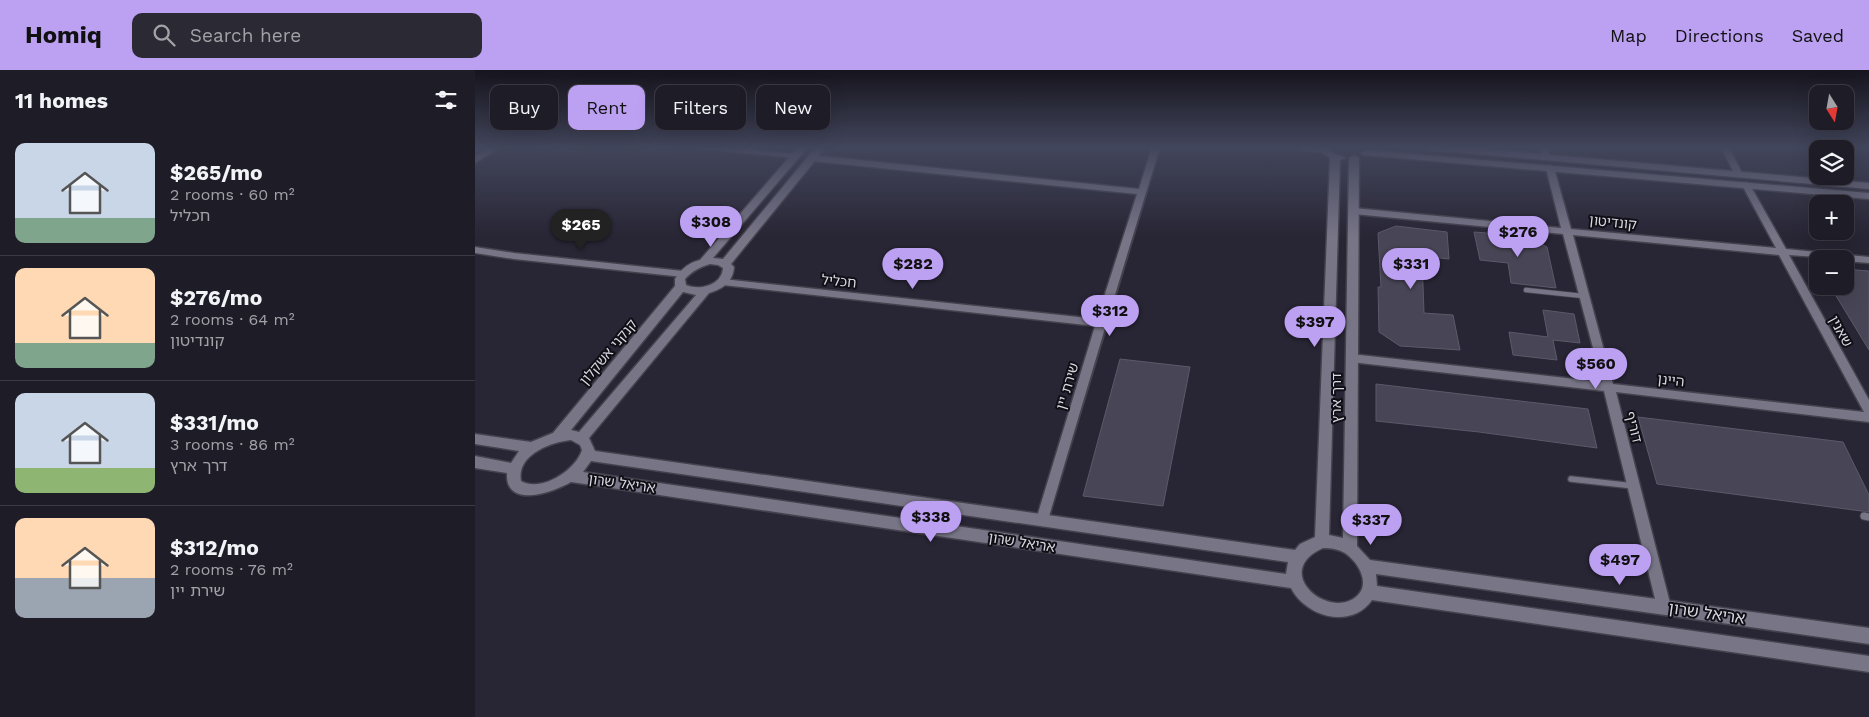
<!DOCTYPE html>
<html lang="en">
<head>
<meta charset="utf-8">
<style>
	:root { --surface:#1e1c27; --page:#2b2933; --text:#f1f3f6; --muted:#a1a1a7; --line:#3c3a44; --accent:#bca0f2 }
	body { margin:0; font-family:"Work Sans","Noto Sans Hebrew",sans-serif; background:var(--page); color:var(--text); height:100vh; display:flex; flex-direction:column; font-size:19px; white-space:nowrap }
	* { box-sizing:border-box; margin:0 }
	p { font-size:16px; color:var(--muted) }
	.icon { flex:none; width:28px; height:28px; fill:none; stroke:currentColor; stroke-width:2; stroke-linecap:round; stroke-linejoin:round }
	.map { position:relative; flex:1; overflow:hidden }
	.drawer { display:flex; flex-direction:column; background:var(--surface); width:475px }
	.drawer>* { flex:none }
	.hud { position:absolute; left:15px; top:15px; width:475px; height:45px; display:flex; gap:10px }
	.needle { width:32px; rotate:169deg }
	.fabs { position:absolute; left:1334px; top:15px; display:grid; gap:10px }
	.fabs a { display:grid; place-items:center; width:45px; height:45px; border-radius:10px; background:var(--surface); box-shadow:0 5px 20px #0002,0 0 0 1px var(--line); font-size:25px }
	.price { position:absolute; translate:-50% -42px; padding:0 11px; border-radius:18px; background:var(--accent); color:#111; font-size:16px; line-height:32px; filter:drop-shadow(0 1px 2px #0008) }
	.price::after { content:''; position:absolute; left:50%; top:30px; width:15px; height:11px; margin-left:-8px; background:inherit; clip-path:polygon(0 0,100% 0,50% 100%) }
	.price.selected { background:#222; color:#fff }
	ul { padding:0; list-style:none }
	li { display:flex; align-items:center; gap:15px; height:125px; padding:0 15px }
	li+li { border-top:1px solid var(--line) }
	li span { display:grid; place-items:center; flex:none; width:140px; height:100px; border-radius:10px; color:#555 }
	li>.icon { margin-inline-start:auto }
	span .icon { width:60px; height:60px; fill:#fffc; stroke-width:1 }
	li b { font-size:21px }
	h2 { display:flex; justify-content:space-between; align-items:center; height:60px; padding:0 15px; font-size:21px }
	.tag { padding:0 18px; border-radius:10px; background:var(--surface); box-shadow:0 5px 20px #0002,0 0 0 1px var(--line); font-size:18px; line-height:45px }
	.tag.selected { background:var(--accent); color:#111 }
	header { display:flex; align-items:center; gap:30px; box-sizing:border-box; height:70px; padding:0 25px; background:var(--accent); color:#111 }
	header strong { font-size:24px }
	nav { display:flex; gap:28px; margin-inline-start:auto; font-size:18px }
	.search { width:350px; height:45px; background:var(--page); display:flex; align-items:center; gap:12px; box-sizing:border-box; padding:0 18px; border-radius:10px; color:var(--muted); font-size:19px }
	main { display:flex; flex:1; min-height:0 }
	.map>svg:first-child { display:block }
</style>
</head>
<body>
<header>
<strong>Homiq</strong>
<div class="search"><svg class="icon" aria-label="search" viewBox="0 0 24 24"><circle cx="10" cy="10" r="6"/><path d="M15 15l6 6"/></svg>Search here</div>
<nav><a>Map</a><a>Directions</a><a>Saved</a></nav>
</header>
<main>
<section class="drawer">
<h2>11 homes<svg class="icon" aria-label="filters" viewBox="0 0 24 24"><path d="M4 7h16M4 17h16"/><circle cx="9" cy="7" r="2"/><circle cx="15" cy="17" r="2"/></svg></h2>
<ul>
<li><span style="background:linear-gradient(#c9d6e8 75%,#7fa58c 0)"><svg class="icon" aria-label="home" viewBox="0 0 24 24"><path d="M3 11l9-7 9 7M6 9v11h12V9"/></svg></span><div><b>$265/mo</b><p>2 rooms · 60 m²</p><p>חכליל</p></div></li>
<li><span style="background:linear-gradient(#ffd9b3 75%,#7fa58c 0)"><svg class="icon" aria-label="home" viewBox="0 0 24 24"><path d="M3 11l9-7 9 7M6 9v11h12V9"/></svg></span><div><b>$276/mo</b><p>2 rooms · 64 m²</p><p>קונדיטון</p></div></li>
<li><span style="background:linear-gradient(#c9d6e8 75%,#8fb573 0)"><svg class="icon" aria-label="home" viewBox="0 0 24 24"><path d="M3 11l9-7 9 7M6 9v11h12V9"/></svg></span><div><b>$331/mo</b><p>3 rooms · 86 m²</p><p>דרך ארץ</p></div></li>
<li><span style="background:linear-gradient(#ffd9b3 60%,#9aa5b1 0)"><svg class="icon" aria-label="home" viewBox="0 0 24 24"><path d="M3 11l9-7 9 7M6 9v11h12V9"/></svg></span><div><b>$312/mo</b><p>2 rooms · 76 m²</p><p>שירת יין</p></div></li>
</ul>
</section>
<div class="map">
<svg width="1394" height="647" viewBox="0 0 1394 647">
	<rect width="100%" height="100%" fill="#282534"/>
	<g fill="#484556" stroke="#5c596a">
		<polygon points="921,156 972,162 974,189 947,186 949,243 978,245 985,280 925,276 904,262 903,217 906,217 903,163"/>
		<polygon points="999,162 1051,166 1072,177 1081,218 1036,213 1033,193 1005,190"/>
		<polygon points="1370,199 1394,201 1394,280 1355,216 1370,216"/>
		<polygon points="1068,240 1099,244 1105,273 1078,270 1082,290 1038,285 1034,262 1073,267"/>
		<polygon points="645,289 715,297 688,436 608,426"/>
		<polygon points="901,314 1113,339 1122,378 1004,362 901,351"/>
		<polygon points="1163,347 1368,372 1394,425 1394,442 1182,414"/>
	</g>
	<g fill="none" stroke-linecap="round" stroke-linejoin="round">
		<g stroke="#45424e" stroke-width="6">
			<polyline id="lane-far2" points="1051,220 1108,226"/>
		</g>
		<g stroke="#45424e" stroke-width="8">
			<polyline id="lane-far1" points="1096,409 1159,416"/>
		</g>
		<g stroke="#45424e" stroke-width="9">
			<polyline id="lane" points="1389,446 1394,447"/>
		</g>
		<g stroke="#45424e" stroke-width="3">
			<g id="street">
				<polygon points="224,77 253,77 321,84 325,86 321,88 228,79"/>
				<path d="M677,77h8c-38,123 -75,248 -112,373l-1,4 -5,2 -5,-2 -1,-4 59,-194 -372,-41 -5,-3 5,-3 374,40 40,-125 -325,-33 -4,-3 4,-3 327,34z"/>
				<polygon points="1064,77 1072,77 1075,88 1074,90 1068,90"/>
				<polygon points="1246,77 1254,77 1268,105 1267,107 1261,107"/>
				<path d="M1075,95l4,3 17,61 205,19 -34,-63 4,-3 4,3 36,64 83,8v6l-24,-2v-2l-56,-4 80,145v22l-253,-30 55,215 -2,5 -5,2 -5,-2 -2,-5 -53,-216 -253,-29 -5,-4 5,-4 251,28 -39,-148 -209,-20 -5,-3 5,-3 207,20 -15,-60zM1098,165l206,20 85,157 -251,-28z"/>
				<polygon points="0,177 39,183 208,201 213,204 208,207 39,189 0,183"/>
			</g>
		</g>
		<g stroke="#45424e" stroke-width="3">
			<g id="secondary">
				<polygon points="0,77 9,77 0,83"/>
				<polygon points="15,77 26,77 0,93 0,86"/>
				<path d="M323,77h10l-95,111 10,1 93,-112h10l-95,117 3,3c-1,15 -11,22 -25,26l-120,145 6,13 700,99 5,-6 15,-7 15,-379 -9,-6 -20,-2 -5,-3h31l6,6 13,5 -6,2 -11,375 14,3 6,-380 5,-3 5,3 -2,388 13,14 499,68v16l-493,-70 1,12 492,70v16l-497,-72c-21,30 -66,17 -81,-12l-720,-106c-17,10 -66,28 -64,-9l-32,-5v-12l36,7 8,-12 -44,-7v-10l56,8 22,-9 122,-147v-7c6,-10 13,-16 25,-19zM235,194l8,1 5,3c-1,17 -23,23 -37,17l-1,-6c7,-8 15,-12 25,-15zM208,222l13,3 -117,137 -8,-2zM96,370l9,5 2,5c-6,20 -41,43 -61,31 -5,-26 30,-39 50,-41zM116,391l697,101 -2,12 -703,-102zM848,478c8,0 15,1 22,5 13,9 26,30 12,43 -28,25 -87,-24 -34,-48z"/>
				<polygon points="950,77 986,77 1394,113 1394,119 955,80"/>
				<polygon points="891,80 1394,123 1394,129 888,85 886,83"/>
			</g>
		</g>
		<use href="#lane-far2" stroke="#787587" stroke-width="4.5"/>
		<use href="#lane-far1" stroke="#787587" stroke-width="5.5"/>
		<use href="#lane" stroke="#787587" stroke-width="7"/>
		<use href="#street" fill="#787587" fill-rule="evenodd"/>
		<use href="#secondary" fill="#787587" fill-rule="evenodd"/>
	</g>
	<linearGradient id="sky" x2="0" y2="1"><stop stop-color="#16141d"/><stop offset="0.46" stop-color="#42465c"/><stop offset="1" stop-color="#42465c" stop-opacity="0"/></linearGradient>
	<rect width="1394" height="168" fill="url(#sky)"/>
	<g text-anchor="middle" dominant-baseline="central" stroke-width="4" stroke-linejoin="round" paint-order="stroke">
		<g font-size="14" fill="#d9d7e1" stroke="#100f16">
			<text transform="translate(1138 152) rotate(6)">קונדיטון</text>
			<text transform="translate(364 211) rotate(6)">חכליל</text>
			<text transform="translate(1366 261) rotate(61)">שאנין</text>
			<text transform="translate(133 282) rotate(-50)">קנקני אשקלון</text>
			<text transform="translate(1196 310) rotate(6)">היינן</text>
			<text transform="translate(592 316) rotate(-73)">שירת יין</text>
			<text transform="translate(861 328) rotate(-90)">דרך ארץ</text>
			<text transform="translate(1159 357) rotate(76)">דוריף</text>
			<text transform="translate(147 413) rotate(8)">אריאל שרון</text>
			<text transform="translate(547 472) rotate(9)">אריאל שרון</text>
		</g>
		<g font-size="16" fill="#d9d7e1" stroke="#100f16">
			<text transform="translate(1232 543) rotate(8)">אריאל שרון</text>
		</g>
	</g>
</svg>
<div class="fabs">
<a><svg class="needle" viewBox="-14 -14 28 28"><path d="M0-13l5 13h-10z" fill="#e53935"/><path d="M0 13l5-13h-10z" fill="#a1a1a7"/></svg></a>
<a><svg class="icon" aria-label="layers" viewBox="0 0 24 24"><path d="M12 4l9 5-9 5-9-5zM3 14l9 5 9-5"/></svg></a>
<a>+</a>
<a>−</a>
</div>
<b class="price" style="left:236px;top:178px">$308</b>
<b class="price selected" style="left:106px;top:181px">$265</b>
<b class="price" style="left:1043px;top:188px">$276</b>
<b class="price" style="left:438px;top:220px">$282</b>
<b class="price" style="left:936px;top:220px">$331</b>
<b class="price" style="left:635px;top:267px">$312</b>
<b class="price" style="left:840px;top:278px">$397</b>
<b class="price" style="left:1121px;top:320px">$560</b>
<b class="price" style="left:456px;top:473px">$338</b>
<b class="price" style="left:896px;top:476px">$337</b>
<b class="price" style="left:1145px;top:516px">$497</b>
<div class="hud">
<a class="tag">Buy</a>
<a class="tag selected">Rent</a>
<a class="tag">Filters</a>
<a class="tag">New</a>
</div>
</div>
</main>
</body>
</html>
